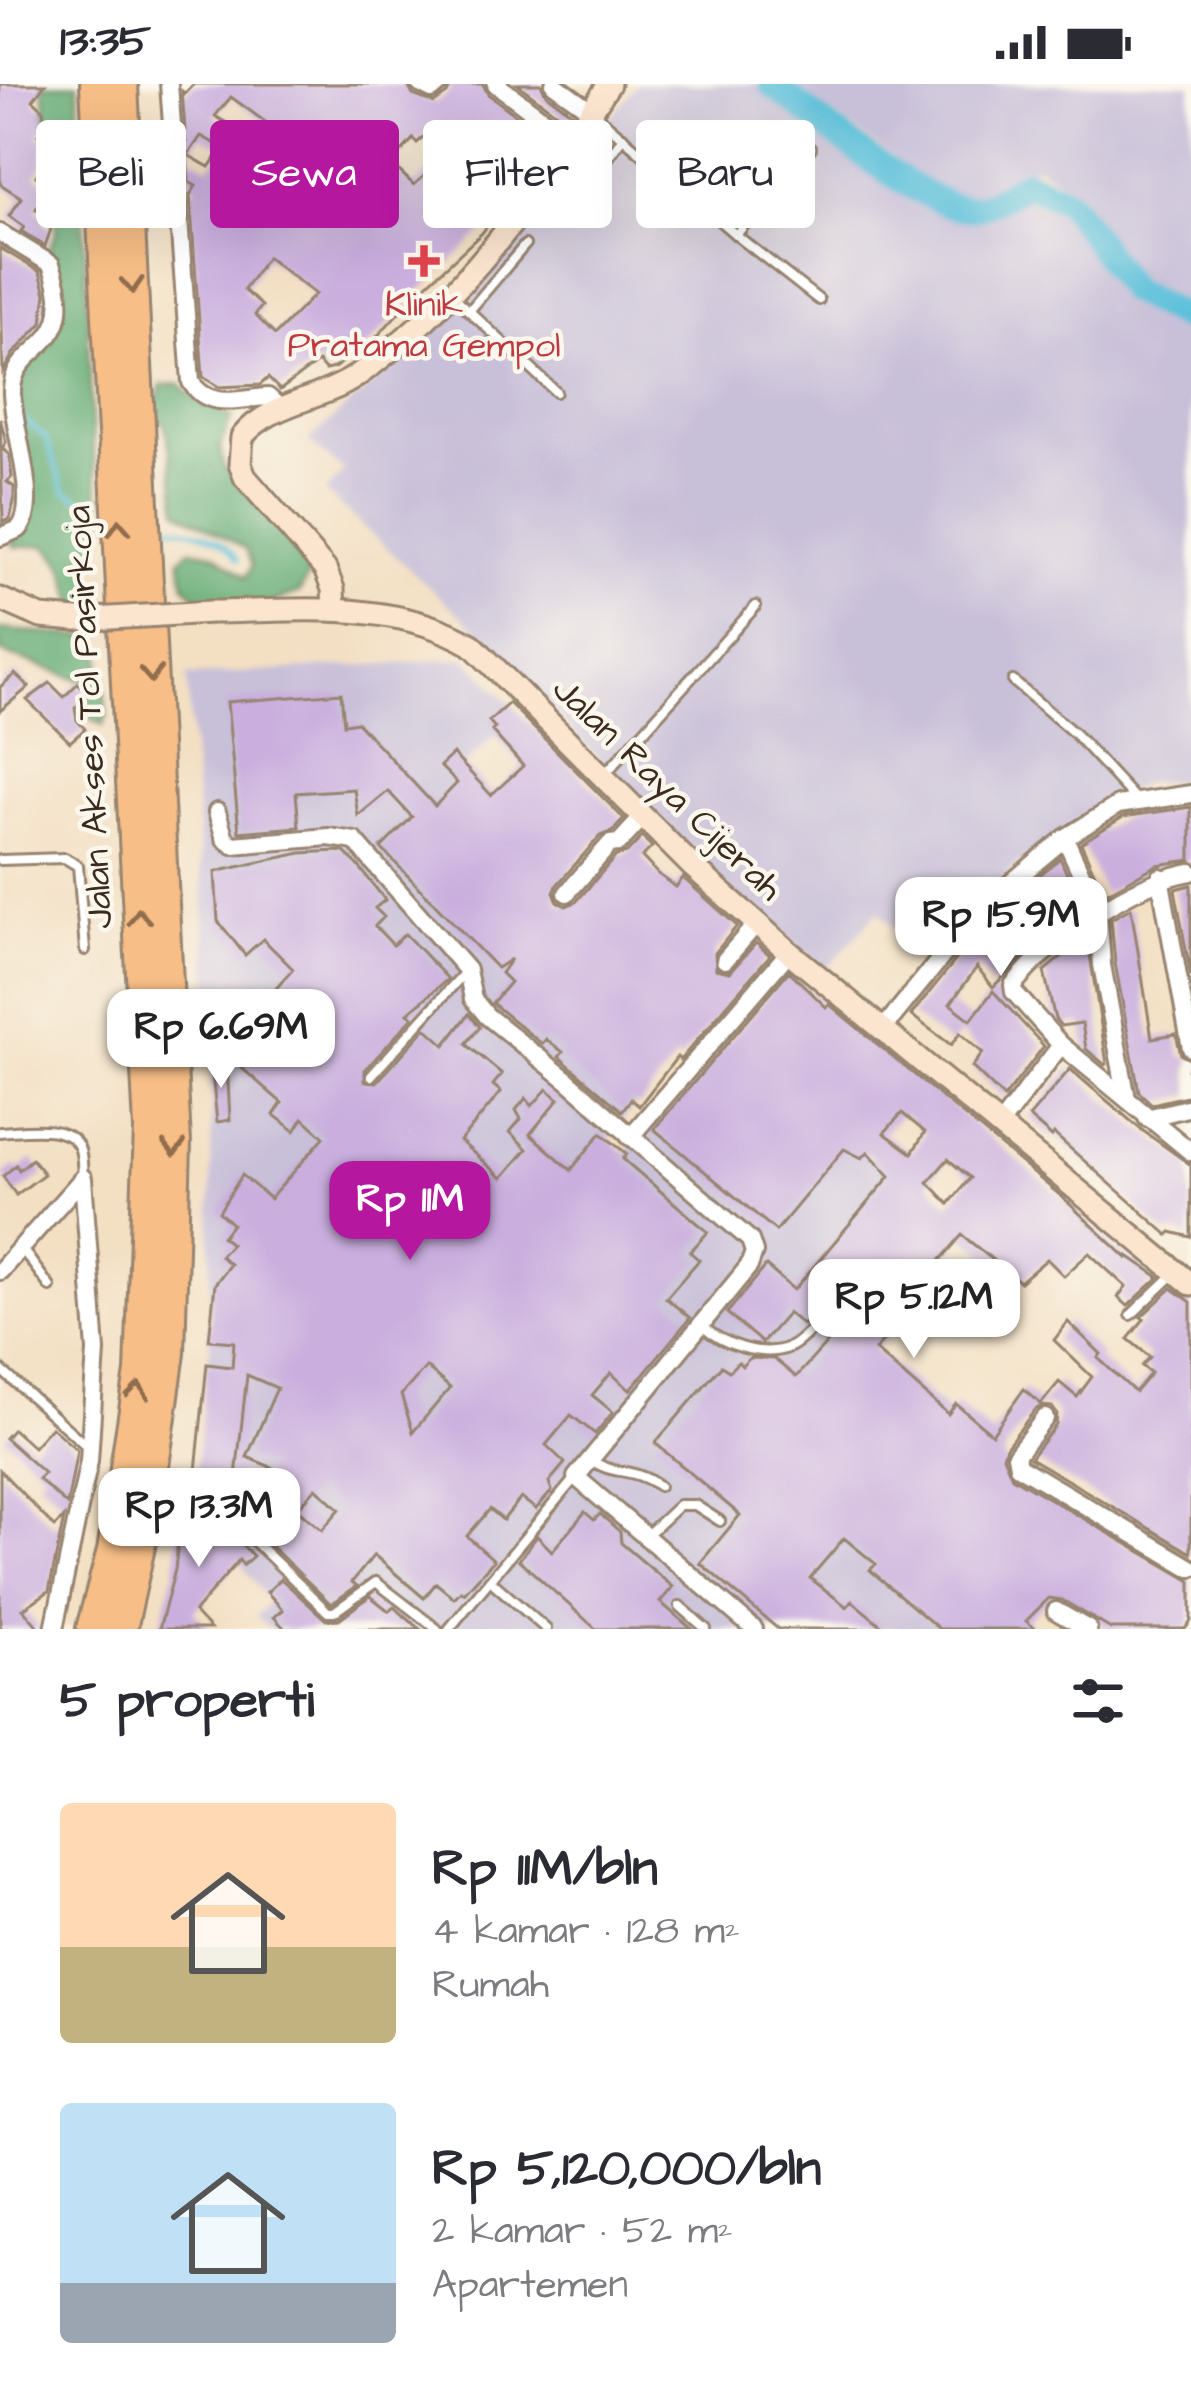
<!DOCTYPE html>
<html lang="id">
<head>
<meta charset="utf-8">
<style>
	:root { --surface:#fff; --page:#f7f7f7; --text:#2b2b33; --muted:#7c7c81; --accent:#b5179e }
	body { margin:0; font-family:"Architects Daughter",sans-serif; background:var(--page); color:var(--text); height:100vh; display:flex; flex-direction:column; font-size:45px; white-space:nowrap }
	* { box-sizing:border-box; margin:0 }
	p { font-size:39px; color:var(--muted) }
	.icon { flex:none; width:66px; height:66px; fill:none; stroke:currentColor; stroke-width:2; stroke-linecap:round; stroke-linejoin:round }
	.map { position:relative; height:1545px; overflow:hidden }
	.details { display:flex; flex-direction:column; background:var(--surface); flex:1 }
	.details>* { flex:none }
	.banner { position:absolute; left:36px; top:36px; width:1119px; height:108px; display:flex; gap:24px }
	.price { position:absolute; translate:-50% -102px; padding:0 27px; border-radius:24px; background:#fff; color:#222; font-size:39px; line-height:78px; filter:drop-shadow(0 3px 6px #0008) }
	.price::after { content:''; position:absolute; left:50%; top:72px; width:36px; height:27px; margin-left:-18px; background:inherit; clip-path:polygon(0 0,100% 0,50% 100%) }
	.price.on { background:var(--accent); color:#fff }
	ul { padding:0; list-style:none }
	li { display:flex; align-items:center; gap:36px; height:300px; padding:0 60px }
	li span { display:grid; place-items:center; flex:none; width:336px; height:240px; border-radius:12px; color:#555 }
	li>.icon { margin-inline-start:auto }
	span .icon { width:144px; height:144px; fill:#fffc; stroke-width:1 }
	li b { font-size:51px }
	h2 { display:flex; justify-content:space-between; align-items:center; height:144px; padding:0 60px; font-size:51px }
	.chip { padding:0 42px; border-radius:12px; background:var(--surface); box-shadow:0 12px 48px #0002; font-size:42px; line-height:108px }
	.chip.on { background:var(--accent); color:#fff }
	.status { display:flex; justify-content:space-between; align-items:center; height:84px; padding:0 60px; background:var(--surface); direction:ltr }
	.status svg { height:33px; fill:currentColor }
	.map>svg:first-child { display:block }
</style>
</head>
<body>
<div class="status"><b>13:35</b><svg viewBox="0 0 49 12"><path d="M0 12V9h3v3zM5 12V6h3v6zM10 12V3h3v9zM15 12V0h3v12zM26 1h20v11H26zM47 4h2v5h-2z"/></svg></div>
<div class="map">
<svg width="1191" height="1545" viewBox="0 0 1191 1545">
	<rect width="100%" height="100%" fill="#fbf7ec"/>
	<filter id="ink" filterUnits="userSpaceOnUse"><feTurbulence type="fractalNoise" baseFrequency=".00833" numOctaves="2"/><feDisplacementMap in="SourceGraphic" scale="24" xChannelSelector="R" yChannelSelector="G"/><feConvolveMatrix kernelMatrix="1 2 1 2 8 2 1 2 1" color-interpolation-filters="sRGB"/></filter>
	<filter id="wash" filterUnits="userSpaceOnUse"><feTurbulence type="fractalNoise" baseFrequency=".004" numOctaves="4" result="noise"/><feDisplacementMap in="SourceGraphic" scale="48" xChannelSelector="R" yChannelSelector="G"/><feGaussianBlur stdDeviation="2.7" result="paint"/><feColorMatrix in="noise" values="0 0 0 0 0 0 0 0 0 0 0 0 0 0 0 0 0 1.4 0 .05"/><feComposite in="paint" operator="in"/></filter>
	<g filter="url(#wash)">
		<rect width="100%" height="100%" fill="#f3dfc2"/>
		<g fill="#c8bfd8">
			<polygon points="637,0 769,0 932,125 975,133 1027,109 1050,114 1071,132 1128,212 1191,243 1191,697 1147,698 1111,713 1013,784 928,876 878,827 826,886 703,784 472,542 325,408 344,387 308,357 477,209"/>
			<polygon points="792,0 1191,0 1191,226 1143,200 1066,102 1036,82 989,107 960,113 940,108"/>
			<polygon points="466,575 519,628 464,681 572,794 525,844 661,986 609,1054 624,1069 725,969 835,1060 874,1075 958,1159 872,1262 984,1358 869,1485 937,1545 351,1545 337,1535 324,1545 270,1545 256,1532 269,1518 236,1473 191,1433 210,1264 212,935 187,592"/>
		</g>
		<g fill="#65ac74" stroke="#506b49" stroke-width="3">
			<path d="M43,0h35l15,365 9,70v13l-13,43 8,27 -7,7 -13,-2c-15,-29 -2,-36 -32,-62l-30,2 -11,-16 18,-12 -10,-139 37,-48 11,-61 -13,-19 9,-19z"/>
			<polygon points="180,300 198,318 232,332 220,363 224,383 303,476 308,493 299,509 271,519 203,520 185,501 180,475 190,465 213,469 246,493 252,482 246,465 178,426 167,347 155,323 162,301"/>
			<polygon points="0,545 99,554 107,632 103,641 92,635 88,620 93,609 89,599 0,568"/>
		</g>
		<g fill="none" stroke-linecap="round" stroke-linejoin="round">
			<g stroke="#5cc0da" stroke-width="4.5">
				<polyline points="18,331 46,354 64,407 94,422"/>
				<path d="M164,441c28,4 58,10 74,35"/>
			</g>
			<path stroke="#5cc0da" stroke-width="27" d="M772,0c36,29 154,125 195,124 22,0 41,-15 59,-26l42,19 63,90 60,30"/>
		</g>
		<g id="blocks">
			<g fill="#c9aede" fill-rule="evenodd">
				<polygon points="0,0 45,0 33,16 43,25 45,42 38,51 45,56 43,80 36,92 49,101 50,107 36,125 46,132 42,138 51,145 45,162 21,147 24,143 9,132 22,114 0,100"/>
				<path d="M194,0h213l6,11 21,8 13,-9 5,-10h31l5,10 64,48 -70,91 -71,66 -39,43 -38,26 -9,2 -7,-8 -38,28 -12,-12 -8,7 -41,2 -16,-10 -13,-182 6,-9 -7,-4 -7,-91 3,2zM231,13l74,54 -8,13 -82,-48zM201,52l22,12 -14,19 -21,-12zM424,53l23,18 -33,30 -20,-19 4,-5 -3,-2 18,-20 4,4zM267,173l48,37 -40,41 -20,-20 7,-9 -18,-16z"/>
				<polygon points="517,0 541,0 546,10 572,29 567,37"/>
				<polygon points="0,164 40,188 46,210 42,239 13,270 3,288"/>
				<polygon points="0,334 6,358 2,365 9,370 12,393 7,398 14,403 14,417 10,435 3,438"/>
				<polygon points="15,590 29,603 0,627 0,603"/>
				<polygon points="50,599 64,613 78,599 89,609 75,624 77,636 85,645 70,658 27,616"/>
				<polygon points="341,609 344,640 357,638 435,722 457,699 440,682 453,670 491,711 523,682 492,647 495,644 489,637 509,619 624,735 613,747 600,752 557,801 554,808 558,818 566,822 576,818 616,772 627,769 642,753 652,763 642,773 658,790 676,803 683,794 737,842 715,869 716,885 730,888 756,859 770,871 680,976 677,973 639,1022 631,1015 622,1027 559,973 563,968 546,955 542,960 492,919 510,898 501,889 511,875 497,884 381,764 412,733 388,707 358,732 354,705 296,709 299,743 239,748 227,618"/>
				<polygon points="1191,723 1191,776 1157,781 1104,810 1081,759 1123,733"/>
				<path d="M337,767l7,1 14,13 27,35 -10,8 9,9 -9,9 18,19 12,-11 43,45 -40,34 5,4 -48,53v11l12,1 49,-54 19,17 24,-31 11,13 -14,17 36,30 -9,11 8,7 -41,49 42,37 25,-29 -17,-17 11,-13 -5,-9 10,-12 6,8 15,-17 12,10 -29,35 41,36 30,-37 26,21 -4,5 85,73 -18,20 9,8 -33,38 24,20 -60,72 -19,-17 -19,22 21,17 -18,22 -24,-19 -25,30 19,18 -16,19 3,9 -16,18 -15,-11 -18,22 -13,-11 -23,27 27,24 -30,33 -3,-2 -7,7 -18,-15 -12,15 -50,-43 -22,27 5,4 -26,18 -61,-59 9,-9 -33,-31 -10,-1 35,-37 -24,-10 30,-69 -30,-13 -14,129 -40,-4 14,-136 25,3 2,-25 -25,-2 6,-56 15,-20 -10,-8 11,-12 -9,-7 10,-13 -13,-12 23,-37 28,24 54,-62 -21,-19 -8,13 -21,-16 8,-12 -47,-41 25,-1 -27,-23 60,-69 -30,-30 -18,16 -27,-34 -3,-49 86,-19zM426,1283l24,21 -37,44 -12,-37zM316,1404l24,21 -18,21 -25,-21z"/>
				<polygon points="1060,774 1082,824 1040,856 993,903 977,883 950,920 971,936 993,907 1044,962 1004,1014 972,983 983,969 960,949 951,961 911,931 992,831"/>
				<polygon points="1191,801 1191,893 1175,805"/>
				<polygon points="1131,824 1152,954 1176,950 1181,971 1191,976 1188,986 1191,1011 1152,1020 1139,1008 1115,879 1111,835"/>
				<polygon points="1087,852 1107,980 1105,981 1086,965 1082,939 1061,942 1055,935 1044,887"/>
				<path d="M789,887l37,36 3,-3 232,192 66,62 1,-2 31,21 -31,29 -10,-9 8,-10 -37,-34 -25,23 -17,-17 -27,23 -58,-47 -77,90 6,7 -16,18 73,64 8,-10 36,30 32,-45 17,15 18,-22 18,15 15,-20 -38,-37 14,-18 33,32 -3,4 37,34 16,-19 -9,-7 8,-9 -22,-18 16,-20 -3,-2 31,-29 19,14v251l-161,-95 26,-33 1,-11 -5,-7 -11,-1 -6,4 -29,37 -3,9 9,21 179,104v40l-6,8h-74l-49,-29 -13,-2 -23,23 9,8h-96l-69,-59 6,-6 -32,-26 -34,40 37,29 5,-6 34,28h-108l-78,-66 40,-48 -85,-72 66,-77 8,5 9,-9 4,4 8,-8 24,1 22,18 37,-41 -22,-19 -8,8 -15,-12 -26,30 -35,-30 39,-47 28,24 96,-114 -22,-24 -6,6 -18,-9 -68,82 -122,-102zM902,1029l23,19 -13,21 -28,-20zM948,1075l22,19 -21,26 -21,-22z"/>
				<polygon points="211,979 227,979 230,1036 217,1038"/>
				<polygon points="1070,985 1139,1044 1191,1081 1191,1153 1171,1148 1168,1151 1054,1050 1052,1053 1029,1033"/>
				<polygon points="32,1075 44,1090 16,1111 3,1092 16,1081 19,1086"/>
				<polygon points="51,1343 77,1366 67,1421 38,1395 44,1389 5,1354 13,1345 33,1363"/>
				<polygon points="0,1386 54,1443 64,1434 49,1507 23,1525 40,1545 0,1545"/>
				<polygon points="182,1418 209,1449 220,1438 253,1472 243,1481 239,1476 194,1528 210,1545 159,1545 175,1486"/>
				<polygon points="585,1428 594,1436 600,1430 620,1448 621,1459 673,1503 660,1518 692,1545 596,1545 519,1476 537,1452 552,1467"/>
				<polygon points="281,1495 326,1536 339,1535 370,1512 389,1527 394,1523 420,1545 285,1545 274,1533 283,1526 267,1508"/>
			</g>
		</g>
	</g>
	<g filter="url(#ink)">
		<use href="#blocks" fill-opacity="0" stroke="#978470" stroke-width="3"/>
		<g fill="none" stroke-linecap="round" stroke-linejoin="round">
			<g stroke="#978470" stroke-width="14">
				<g id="lane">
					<polyline points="593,28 736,151 819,216"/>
					<polyline points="574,122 623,53"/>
					<polyline points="736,151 811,64"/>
					<polyline points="452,211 556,308"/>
					<polyline points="469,227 525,161"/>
					<polyline points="1013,597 1075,650 1136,716"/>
					<polyline points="606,689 756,522"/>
					<polyline points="0,776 65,774 78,782 85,866"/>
					<polyline points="371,992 466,887"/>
					<path d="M0,1048c20,-1 67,-10 79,15 4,8 3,22 4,31"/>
					<polyline points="22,1165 50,1203"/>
					<polyline points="1131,1231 1173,1191"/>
					<path d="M702,1242c20,18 60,33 88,21 8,-3 17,-14 24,-19"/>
					<polyline points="0,1285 89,1364"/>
					<path d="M592,1376c19,16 40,6 67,26"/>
					<polyline points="231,1435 328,1528 334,1528 376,1498 437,1545"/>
					<polyline points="647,1451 679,1421 695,1421 720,1437"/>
					<polyline points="490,1496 546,1545"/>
					<polyline points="680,1522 706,1545"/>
					<polyline points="449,1545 575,1394"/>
				</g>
			</g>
			<g stroke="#978470" stroke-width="22">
				<g id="street">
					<path d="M169,0l22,298c18,29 50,16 77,15l12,11"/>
					<polyline points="420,0 432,6 439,0"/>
					<polyline points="496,0 572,57"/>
					<polyline points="554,0 592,27"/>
					<path d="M0,149l51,31c32,88 -37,76 -39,126 -1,34 29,114 7,139l-19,8"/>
					<polyline points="217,728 225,755 233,761 329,753 355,757 467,886 473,915 487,932 567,996 750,1156 754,1168 749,1182 576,1393 754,1545"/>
					<polyline points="1065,754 1098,827 1102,881 1127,1015"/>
					<path d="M1191,788c-59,10 -140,67 -178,113l1,7 47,53 130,107"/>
					<polyline points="1160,793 1191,964"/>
					<polyline points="567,809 610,760 619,759 641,735"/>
					<polyline points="725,876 757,839"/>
					<polyline points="883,945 983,822 1065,754 1118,721 1191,710"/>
					<polyline points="1147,1034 1191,1023"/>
					<polyline points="999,1042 1061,961"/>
					<polyline points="630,1053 789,868"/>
					<polyline points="0,1187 83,1094 96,1267 89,1377 54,1545"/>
					<polyline points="1045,1334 1016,1371 1018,1382 1191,1484"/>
					<polyline points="1056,1527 1088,1545"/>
				</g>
			</g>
			<g stroke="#978470" stroke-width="27">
				<g id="secondary">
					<polyline points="0,515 41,533 77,536"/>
					<path d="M334,526l-1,-21 -8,-20 -80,-92 -5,-13 2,-27c28,-35 78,-36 113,-60 107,-74 185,-186 254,-293"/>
					<path d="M211,528c86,-1 183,-13 261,33l221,222 96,85 402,332"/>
				</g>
			</g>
			<g stroke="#978470" stroke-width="36">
				<g id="highway">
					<polyline points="92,1545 113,1467 141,1288 150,1045 96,0"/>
					<polyline points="121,1545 146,1431 169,1269 175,1060 122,0"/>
				</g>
			</g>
			<use href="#lane" stroke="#fff" stroke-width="8"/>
			<use href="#street" stroke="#fff" stroke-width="16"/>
			<use href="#secondary" stroke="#fce5cf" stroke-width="21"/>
			<use href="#highway" stroke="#f7be87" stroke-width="30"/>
			<g stroke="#978470" stroke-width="27" stroke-linecap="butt">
				<polyline id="secondary-bridge" points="77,536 211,528"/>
			</g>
			<use href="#secondary-bridge" stroke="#fce5cf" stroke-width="21"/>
		</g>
		<defs><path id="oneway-chevron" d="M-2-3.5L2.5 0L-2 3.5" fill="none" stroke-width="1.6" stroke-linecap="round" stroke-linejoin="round" transform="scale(3)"/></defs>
		<g stroke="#906d4d">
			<use href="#oneway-chevron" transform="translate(132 201) rotate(87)"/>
			<use href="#oneway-chevron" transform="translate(119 444) rotate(-93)"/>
			<use href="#oneway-chevron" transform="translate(151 590) rotate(87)"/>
			<use href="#oneway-chevron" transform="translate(139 833) rotate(-93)"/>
			<use href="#oneway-chevron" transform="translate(174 1064) rotate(90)"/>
			<use href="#oneway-chevron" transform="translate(138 1307) rotate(-83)"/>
		</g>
	</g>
	<path fill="#e0444e" stroke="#fbf7ec" stroke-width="4.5" d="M418 159h12v12h12v12h-12v12h-12v-12h-12v-12h12z"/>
	<g text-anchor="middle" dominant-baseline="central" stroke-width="9" stroke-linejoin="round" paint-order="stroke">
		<g font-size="36" fill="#be3a42" stroke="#fbf7ec">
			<text x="424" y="220">Klinik<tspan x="424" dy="41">Pratama Gempol</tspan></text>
		</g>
		<g font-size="36" fill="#3b2a1e" stroke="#fbf7ec">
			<text transform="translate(90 633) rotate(-93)">Jalan Akses Tol Pasirkoja</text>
			<text transform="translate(667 705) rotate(44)">Jalan Raya Cijerah</text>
		</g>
	</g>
</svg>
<b class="price" style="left:1001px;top:895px">Rp 15.9M</b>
<b class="price" style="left:221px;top:1007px">Rp 6.69M</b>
<b class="price on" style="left:410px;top:1179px">Rp 11M</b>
<b class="price" style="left:914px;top:1277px">Rp 5.12M</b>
<b class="price" style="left:199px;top:1486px">Rp 13.3M</b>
<div class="banner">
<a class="chip">Beli</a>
<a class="chip on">Sewa</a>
<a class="chip">Filter</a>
<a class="chip">Baru</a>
</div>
</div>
<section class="details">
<h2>5 properti<svg class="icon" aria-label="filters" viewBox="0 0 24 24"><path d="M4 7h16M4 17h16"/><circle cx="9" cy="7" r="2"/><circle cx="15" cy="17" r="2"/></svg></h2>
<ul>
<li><span style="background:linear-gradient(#ffd9b3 60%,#c2b280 0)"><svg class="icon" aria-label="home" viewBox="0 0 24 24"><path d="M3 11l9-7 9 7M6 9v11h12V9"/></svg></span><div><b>Rp 11M/bln</b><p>4 kamar · 128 m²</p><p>Rumah</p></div></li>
<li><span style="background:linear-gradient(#bfe0f5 75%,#9aa5b1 0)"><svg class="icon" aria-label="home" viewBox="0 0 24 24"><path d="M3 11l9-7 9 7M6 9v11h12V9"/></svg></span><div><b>Rp 5,120,000/bln</b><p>2 kamar · 52 m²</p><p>Apartemen</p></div></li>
</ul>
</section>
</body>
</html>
